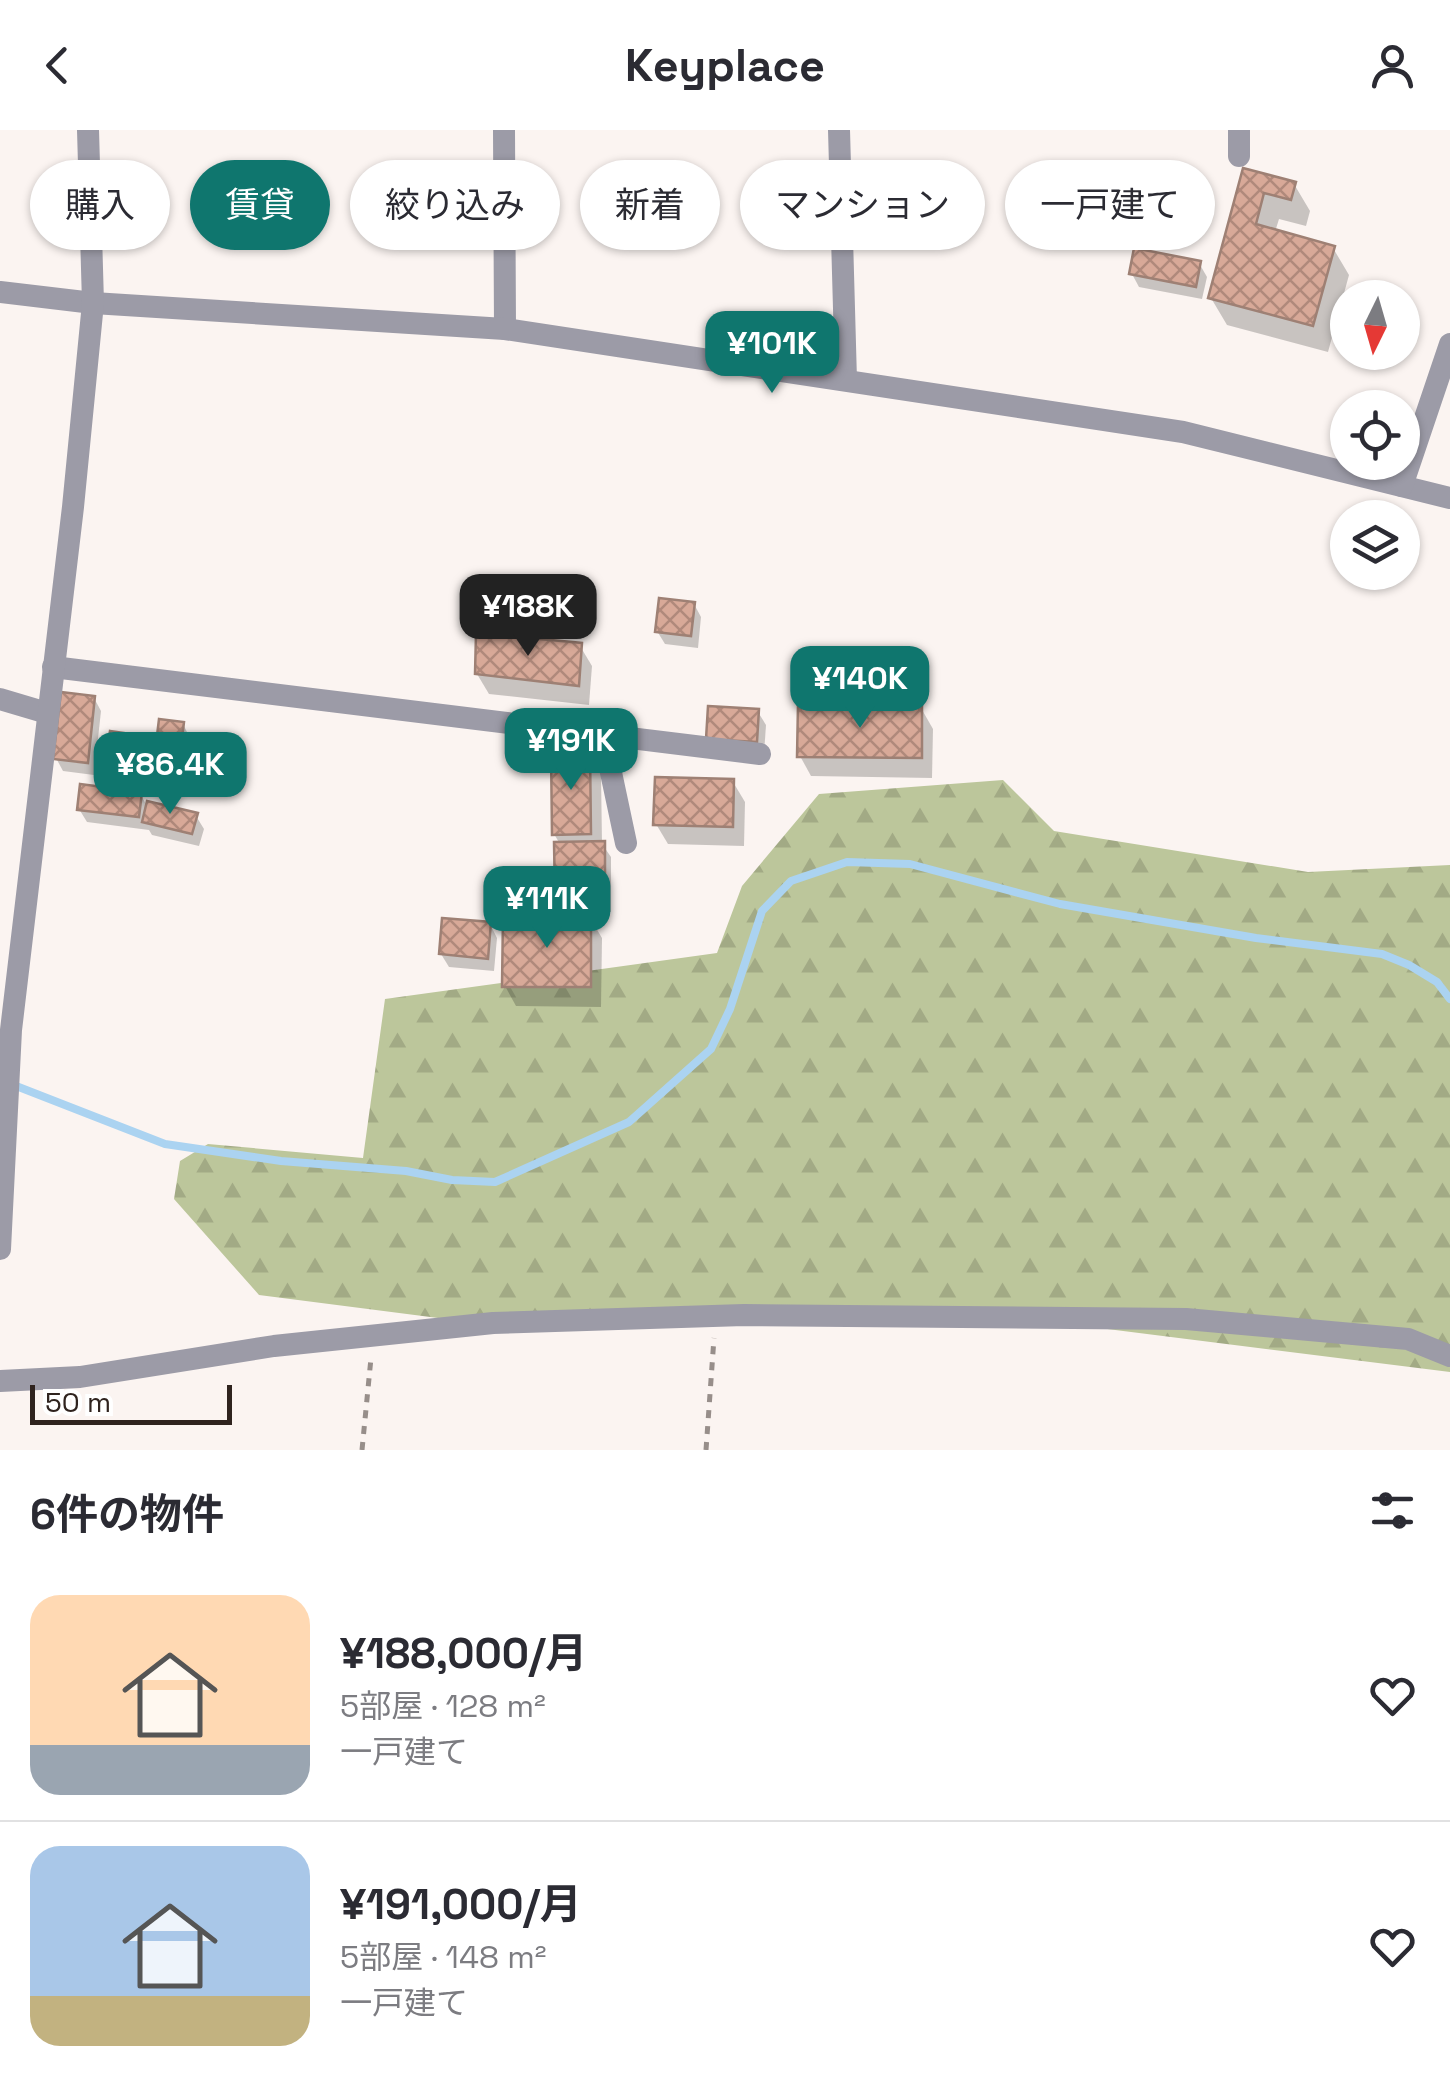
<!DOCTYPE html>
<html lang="ja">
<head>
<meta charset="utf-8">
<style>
	:root { --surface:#fff; --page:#f7f7f7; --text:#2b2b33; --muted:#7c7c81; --line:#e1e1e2; --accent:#0f766e }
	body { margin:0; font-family:"Space Grotesk","Noto Sans JP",sans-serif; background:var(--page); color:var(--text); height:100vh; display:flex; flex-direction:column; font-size:38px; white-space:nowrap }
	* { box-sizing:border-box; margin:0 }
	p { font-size:32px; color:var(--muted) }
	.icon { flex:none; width:55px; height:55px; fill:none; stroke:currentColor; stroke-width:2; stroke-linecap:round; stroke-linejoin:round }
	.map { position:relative; height:1320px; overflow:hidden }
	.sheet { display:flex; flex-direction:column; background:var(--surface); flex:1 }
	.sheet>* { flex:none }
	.top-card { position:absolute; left:30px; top:30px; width:1390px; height:90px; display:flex; gap:20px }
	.needle { width:65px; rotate:185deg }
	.fabs { position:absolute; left:1330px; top:150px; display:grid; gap:20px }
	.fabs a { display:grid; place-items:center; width:90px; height:90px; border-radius:50%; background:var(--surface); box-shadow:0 2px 8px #0004; font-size:50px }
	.scale { position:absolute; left:30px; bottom:25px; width:202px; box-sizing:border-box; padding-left:10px; border:5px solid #2f231e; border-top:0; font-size:28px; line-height:35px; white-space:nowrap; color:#2f231e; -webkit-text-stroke:8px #fff; paint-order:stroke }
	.price { position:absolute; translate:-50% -85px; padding:0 22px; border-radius:20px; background:var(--accent); color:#fff; font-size:32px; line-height:65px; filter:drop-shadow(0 2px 5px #0008) }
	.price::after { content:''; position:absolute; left:50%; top:60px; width:30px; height:22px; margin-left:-15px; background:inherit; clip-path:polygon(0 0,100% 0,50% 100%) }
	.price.active { background:#222; color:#fff }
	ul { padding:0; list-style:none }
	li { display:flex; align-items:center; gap:30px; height:250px; padding:0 30px }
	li+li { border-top:2px solid var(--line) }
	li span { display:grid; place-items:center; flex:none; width:280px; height:200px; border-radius:30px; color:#555 }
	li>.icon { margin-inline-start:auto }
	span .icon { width:120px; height:120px; fill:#fffc; stroke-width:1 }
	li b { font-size:42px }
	h2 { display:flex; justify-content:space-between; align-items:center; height:120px; padding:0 30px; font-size:42px }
	.tag { padding:0 35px; border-radius:45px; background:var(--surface); box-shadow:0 2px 8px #0004; font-size:35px; line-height:90px }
	.tag.active { background:var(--accent); color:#fff }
	header { display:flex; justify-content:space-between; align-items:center; height:130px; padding:0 30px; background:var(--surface); font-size:45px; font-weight:700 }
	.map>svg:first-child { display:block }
</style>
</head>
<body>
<header><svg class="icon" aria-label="back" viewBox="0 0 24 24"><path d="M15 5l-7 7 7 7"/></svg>Keyplace<svg class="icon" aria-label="person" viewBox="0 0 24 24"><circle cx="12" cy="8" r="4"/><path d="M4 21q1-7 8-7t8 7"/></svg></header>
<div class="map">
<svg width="1450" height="1320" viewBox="0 0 1450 1320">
	<defs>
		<pattern id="forest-firs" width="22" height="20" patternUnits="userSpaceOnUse" patternTransform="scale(2.5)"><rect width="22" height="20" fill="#bcc69b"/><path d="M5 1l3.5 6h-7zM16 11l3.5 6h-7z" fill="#a2aa85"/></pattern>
		<pattern id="building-cross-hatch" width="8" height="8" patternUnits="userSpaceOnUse" patternTransform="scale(2.5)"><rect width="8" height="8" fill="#d8a998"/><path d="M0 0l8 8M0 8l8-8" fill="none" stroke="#b0897b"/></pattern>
	</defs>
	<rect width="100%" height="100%" fill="#fbf4f1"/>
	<polygon fill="url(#forest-firs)" points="1003,650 1054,701 1308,742 1450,735 1450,1242 948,1179 477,1193 259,1165 174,1069 180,1031 208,1014 363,1028 385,869 717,823 742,756 819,664"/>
	<g fill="#0003">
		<polygon points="1245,41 1294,54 1310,81 1306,96 1279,89 1275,102 1333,118 1349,145 1328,222 1227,195 1211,168"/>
		<polygon points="1199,133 1207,147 1202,169 1139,157 1132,144"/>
		<polygon points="694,474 701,487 698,518 665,514 657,501"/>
		<polygon points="580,516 592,536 589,575 489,564 477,544"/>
		<polygon points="94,568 101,581 94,645 63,641 56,628"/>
		<polygon points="921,578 933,599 932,648 811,646 800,626"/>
		<polygon points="758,582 766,595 764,624 716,622"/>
		<polygon points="183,594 190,608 184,654 163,651 156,638"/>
		<polygon points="143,608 151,621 147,653 116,649 108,636"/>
		<polygon points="589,623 601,643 602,714 611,727 611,782 565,782 557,769 560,714 554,704"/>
		<polygon points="733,652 745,672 744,716 668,714 656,694"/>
		<polygon points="140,664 146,674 196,686 204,699 199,716 152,705 149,700 87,692 79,679"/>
		<polygon points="590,788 602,808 601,877 516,876 505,856"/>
		<polygon points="490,794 497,808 494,841 449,837 441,824"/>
	</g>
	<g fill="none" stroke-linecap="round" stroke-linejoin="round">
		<polyline stroke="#abd3f1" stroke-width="8" points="11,954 165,1014 281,1031 406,1041 452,1050 495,1052 629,992 711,919 730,879 762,781 791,751 847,732 910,734 1060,774 1256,808 1382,824 1409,835 1437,852 1450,869"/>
	</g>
	<g fill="url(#building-cross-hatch)" stroke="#9e8074" stroke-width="2.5">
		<polygon points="1243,38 1296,52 1291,70 1264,63 1256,94 1335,116 1313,196 1208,168"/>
		<polygon points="1134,118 1201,131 1196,157 1129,144"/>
		<polygon points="659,468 695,472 691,506 655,502"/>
		<polygon points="476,503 582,513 579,556 475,544"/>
		<polygon points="61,562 95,566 88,633 53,629"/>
		<polygon points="798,574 922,576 922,628 797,627"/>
		<polygon points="708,576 759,579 757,612 706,609"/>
		<polygon points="159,589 184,592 178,642 153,639"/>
		<polygon points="110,601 145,606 141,641 105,636"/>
		<polygon points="590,620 591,704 552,705 551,621"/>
		<polygon points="655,647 734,649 733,697 653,695"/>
		<polygon points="80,654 142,662 139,687 77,680"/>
		<polygon points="147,671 198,683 192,704 142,692"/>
		<polygon points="605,711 605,770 555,770 554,712"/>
		<polygon points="503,785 591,785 591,857 502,857"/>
		<polygon points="442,788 491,792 488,829 439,824"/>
	</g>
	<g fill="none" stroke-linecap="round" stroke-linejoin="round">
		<g stroke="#978e8a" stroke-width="5" stroke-dasharray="8 8" stroke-linecap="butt">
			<polyline points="362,1320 371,1228"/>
			<polyline points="706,1320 714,1208"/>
		</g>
		<g stroke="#9c9ba7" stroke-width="22">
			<polyline points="504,0 505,199"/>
			<polyline points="839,0 846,250"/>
			<polyline points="1239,26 1239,0"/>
			<polyline points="0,162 93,173 505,199 1183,302 1450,368"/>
			<polyline points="1402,356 1450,214"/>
			<polyline points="53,537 760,624"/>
			<polyline points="0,569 47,583"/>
			<polyline points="603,605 626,713"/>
			<polyline points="0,1119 11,900 73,377 93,173 88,0"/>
			<polyline points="0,1251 80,1247 274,1216 493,1193 744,1185 1186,1189 1408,1209 1450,1226"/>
		</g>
	</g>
</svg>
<div class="fabs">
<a><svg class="needle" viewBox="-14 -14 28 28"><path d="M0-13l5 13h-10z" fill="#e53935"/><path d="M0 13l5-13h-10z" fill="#7c7c81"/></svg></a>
<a><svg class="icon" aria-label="locate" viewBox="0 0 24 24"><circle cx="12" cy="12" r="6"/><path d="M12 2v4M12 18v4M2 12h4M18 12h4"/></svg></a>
<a><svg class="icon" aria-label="layers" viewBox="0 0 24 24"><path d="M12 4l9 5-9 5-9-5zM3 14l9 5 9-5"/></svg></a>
</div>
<div class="scale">50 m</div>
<b class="price" style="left:772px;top:266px">¥101K</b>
<b class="price active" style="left:528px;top:529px">¥188K</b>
<b class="price" style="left:860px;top:601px">¥140K</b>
<b class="price" style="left:571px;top:663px">¥191K</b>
<b class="price" style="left:170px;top:687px">¥86.4K</b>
<b class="price" style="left:547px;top:821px">¥111K</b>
<div class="top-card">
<a class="tag">購入</a>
<a class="tag active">賃貸</a>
<a class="tag">絞り込み</a>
<a class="tag">新着</a>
<a class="tag">マンション</a>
<a class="tag">一戸建て</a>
</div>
</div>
<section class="sheet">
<h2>6件の物件<svg class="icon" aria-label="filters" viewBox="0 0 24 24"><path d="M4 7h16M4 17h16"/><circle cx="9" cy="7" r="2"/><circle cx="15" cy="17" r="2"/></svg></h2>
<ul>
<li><span style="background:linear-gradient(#ffd9b3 75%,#9aa5b1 0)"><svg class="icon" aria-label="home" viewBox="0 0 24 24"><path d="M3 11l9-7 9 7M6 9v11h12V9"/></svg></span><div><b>¥188,000/月</b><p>5部屋 · 128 m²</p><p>一戸建て</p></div><svg class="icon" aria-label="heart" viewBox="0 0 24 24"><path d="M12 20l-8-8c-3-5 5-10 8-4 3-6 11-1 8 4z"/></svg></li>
<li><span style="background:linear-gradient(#a9c7e8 75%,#c2b280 0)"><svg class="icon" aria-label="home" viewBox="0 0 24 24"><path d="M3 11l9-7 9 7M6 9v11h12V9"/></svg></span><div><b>¥191,000/月</b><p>5部屋 · 148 m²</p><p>一戸建て</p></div><svg class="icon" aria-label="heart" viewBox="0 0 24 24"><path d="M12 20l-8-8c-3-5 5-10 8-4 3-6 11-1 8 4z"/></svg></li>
</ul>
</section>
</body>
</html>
